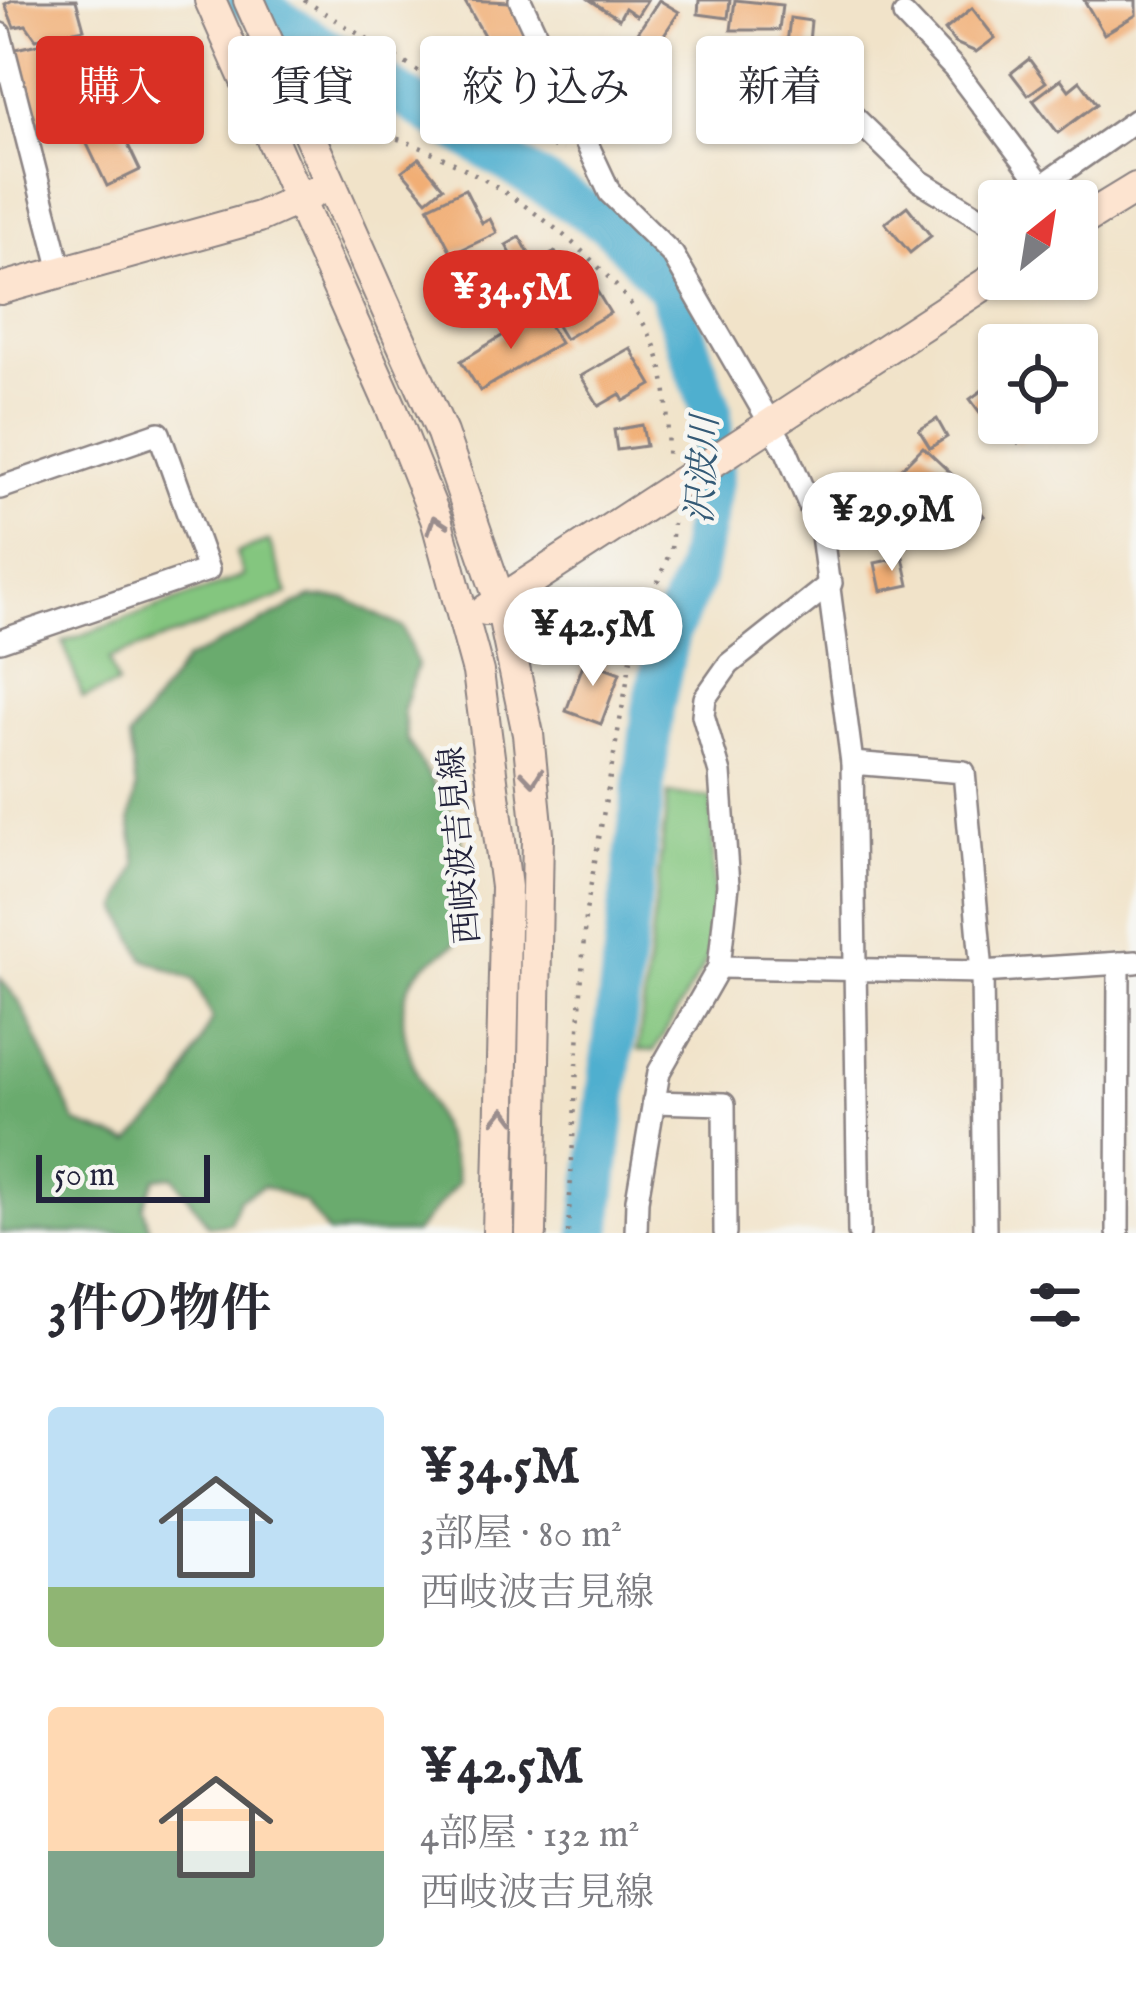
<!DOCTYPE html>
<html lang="ja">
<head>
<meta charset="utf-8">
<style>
	:root { --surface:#fff; --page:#f2f2f3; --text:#2b2b33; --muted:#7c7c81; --accent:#d93025 }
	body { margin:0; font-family:"IM FELL English","Noto Serif JP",serif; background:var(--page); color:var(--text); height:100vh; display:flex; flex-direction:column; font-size:45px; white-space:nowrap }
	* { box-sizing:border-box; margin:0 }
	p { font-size:39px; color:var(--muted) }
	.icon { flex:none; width:66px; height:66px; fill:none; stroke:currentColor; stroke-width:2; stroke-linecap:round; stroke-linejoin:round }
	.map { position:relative; height:1233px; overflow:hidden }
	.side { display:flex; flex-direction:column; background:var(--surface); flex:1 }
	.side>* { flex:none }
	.banner { position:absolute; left:36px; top:36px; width:1065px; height:108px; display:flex; gap:24px }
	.needle { width:78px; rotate:30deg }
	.tools { position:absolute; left:978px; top:180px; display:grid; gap:24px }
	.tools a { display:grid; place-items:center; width:120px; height:120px; border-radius:12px; background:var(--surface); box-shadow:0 3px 9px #0004; font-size:60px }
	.scale { position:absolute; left:36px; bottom:30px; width:174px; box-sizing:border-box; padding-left:12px; border:6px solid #22223b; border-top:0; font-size:33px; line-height:42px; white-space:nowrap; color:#22223b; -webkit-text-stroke:9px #f6f6f2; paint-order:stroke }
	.price { position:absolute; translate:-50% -102px; padding:0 27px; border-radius:42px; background:#fff; color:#222; font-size:39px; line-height:78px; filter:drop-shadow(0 3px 6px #0008) }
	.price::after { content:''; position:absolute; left:50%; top:72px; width:36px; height:27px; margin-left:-18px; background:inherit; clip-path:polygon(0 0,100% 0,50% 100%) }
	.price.current { background:var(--accent); color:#fff }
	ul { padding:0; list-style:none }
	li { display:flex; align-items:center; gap:36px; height:300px; padding:0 48px }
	li span { display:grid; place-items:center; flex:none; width:336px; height:240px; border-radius:12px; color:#555 }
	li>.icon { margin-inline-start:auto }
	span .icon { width:144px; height:144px; fill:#fffc; stroke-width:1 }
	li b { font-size:51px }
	h2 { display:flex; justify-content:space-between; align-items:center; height:144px; padding:0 48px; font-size:51px }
	.tag { padding:0 42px; border-radius:12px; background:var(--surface); box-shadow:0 3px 9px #0004; font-size:42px; line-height:108px }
	.tag.current { background:var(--accent); color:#fff }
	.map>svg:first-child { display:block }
</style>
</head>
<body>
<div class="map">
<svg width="1136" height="1233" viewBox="0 0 1136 1233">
	<rect width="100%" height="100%" fill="#f6f6f2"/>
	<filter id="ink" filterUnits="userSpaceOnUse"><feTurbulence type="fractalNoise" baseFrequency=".00833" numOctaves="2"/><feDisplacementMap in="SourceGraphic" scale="24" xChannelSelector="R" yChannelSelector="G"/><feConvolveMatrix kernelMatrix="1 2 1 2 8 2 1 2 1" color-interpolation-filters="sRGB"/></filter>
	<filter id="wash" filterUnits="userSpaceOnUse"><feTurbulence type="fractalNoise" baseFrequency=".004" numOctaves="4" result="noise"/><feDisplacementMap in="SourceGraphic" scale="48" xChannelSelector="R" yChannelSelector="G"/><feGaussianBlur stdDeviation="2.7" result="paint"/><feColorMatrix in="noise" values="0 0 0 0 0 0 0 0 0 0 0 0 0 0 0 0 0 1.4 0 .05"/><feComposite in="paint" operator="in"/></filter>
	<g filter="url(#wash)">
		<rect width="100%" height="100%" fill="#f1e3c9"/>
		<g fill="#84c67f" stroke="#53745d" stroke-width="3">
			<polygon points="269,541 288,594 109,659 117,685 83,698 63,642 244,576 236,553"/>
			<polygon points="668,794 712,798 715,935 707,960 654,1051 638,1050"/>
		</g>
		<path fill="#6bab6e" stroke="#466654" stroke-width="3" d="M311,597l36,2 56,29 14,37 -14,44 4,31 48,79 12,47 -12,78c-11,9 -28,17 -37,28 -48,56 34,151 40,211l-43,50h-87l-23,-30 -41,-17 -25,13 -9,24 -21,3 -36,-50 -17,2 -13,28 8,27h-151v-255l21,26 55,119 54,19 47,-48 35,-76 -18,-38 -50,-21 -25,-51 18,-43 -7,-44 6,-32 -7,-51 56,-77z"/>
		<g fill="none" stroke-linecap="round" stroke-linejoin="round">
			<polyline stroke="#50afcf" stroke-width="42" points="248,0 609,225 668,288 711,409 713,476 694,578 669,633 653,709 591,1233"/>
		</g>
		<g id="blocks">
			<g fill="#f1ae74">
				<polygon points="13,0 76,0 84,29 36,39 26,25 14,27 5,4"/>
				<polygon points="464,0 511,2 527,39 494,53"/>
				<polygon points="590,0 647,0 637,16 625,8 619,19"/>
				<polygon points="659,0 679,12 657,45 638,32"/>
				<polygon points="699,0 730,0 728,18 698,14"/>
				<polygon points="735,0 782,5 779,30 731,30"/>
				<polygon points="1084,0 1136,0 1136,15 1104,34"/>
				<polygon points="972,8 995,38 976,52 955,43 945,30"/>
				<polygon points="790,18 811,21 807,63 785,61"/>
				<polygon points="79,35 79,51 43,128 37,129 11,50"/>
				<polygon points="587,41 595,58 572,69 564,52"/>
				<polygon points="529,42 546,80 541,82 561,115 563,130 558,132 552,115 545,120 487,86 489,81 480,76 491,57"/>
				<polygon points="1029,59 1046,82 1028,95 1011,73"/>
				<polygon points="644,69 666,114 648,123 627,78"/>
				<polygon points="1061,79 1069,90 1080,81 1097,104 1058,133 1033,100"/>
				<polygon points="616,80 629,112 592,126 580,95"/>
				<polygon points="110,107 140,170 107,186 77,123"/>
				<polygon points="419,158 443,187 427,200 402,171"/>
				<polygon points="465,189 482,223 490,219 497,233 452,254 428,207"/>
				<polygon points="907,206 931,236 910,253 885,223"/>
				<polygon points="520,237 532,259 518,266 506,245"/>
				<polygon points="555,252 568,274 547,287 534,264"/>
				<polygon points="572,280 581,296 595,288 610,313 565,339 551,316 563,309 553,291"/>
				<polygon points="541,312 560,343 480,391 461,361"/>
				<polygon points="630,348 652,385 624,401 620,394 599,406 581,376"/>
				<polygon points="999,378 999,408 984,418 970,399"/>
				<polygon points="937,419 947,437 930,448 919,430"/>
				<polygon points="1009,423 1045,423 1018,443 1005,426"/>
				<polygon points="642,425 646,446 617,450 614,430"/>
				<polygon points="923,447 960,482 936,507 915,487 905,497 889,481"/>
				<polygon points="969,496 984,516 951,541 936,522"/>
				<polygon points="857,506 864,535 841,541 834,511"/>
				<polygon points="903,557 909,585 881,591 875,563"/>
				<polygon points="588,651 607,658 604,667 620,673 601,724 566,711"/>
			</g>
		</g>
	</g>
	<g filter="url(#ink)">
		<use href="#blocks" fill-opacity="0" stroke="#8a8282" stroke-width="3"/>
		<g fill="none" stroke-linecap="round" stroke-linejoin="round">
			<g stroke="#8a8282" stroke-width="26">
				<g id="street">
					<polyline points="520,0 610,193 673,255 787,452 822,535 852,763 859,1233"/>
					<polyline points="904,15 954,68 1042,185"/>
					<polyline points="0,34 61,271"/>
					<polyline points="817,81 920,181 994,226"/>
					<polyline points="1020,201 1136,120"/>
					<polyline points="0,488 159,433 208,570 0,641"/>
					<polyline points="852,763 964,772 982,972 985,1233"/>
					<polyline points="719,967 982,972 1136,962"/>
					<polyline points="653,1102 724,1104 725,1233"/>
					<polyline points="636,1233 637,1200 659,1072 719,967 728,885 720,773 703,715 705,698 729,664 831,583"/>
					<polyline points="1118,1233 1119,963"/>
				</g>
			</g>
			<g stroke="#8a8282" stroke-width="34">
				<g id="secondary">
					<polyline points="210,0 391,407 436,519 478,672 506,887 498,1233"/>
					<polyline points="249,0 442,433 500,601 528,734 538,835 531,1233"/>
					<polyline points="1077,224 1136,188"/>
					<polyline points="0,289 259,217 315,192"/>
					<polyline points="486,610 999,275"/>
				</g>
			</g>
			<g stroke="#8a8282" stroke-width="4.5" stroke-dasharray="3 9" stroke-linecap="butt">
				<polyline points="304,0 514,131 563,150"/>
				<path d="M386,135c90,26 245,129 273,223 10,33 9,67 8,101"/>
				<polyline points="568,1233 585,917 634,642 671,549 673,523"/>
			</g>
			<use href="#street" stroke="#fff" stroke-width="21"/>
			<use href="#secondary" stroke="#fde4d0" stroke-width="30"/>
		</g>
		<defs><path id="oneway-chevron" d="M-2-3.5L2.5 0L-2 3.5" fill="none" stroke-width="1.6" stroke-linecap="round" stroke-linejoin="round" transform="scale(3)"/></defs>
		<g stroke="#9a8d8d">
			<use href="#oneway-chevron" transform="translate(436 524) rotate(-109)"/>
			<use href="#oneway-chevron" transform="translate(532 777) rotate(84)"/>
			<use href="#oneway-chevron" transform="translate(504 1116) rotate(-89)"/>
		</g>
	</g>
	<g text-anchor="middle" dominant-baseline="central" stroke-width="9" stroke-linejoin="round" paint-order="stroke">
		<g font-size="33" fill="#22223b" stroke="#f6f6f2">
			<text transform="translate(461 845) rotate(-95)">西岐波吉見線</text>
		</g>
		<g font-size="36" font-style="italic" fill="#345a76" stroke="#f6f6f2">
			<text transform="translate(704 470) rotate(-87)">沢波川</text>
		</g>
	</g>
</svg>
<div class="tools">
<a><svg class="needle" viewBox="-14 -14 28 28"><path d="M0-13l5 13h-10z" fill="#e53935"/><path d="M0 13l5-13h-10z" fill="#7c7c81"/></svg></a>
<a><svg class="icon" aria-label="locate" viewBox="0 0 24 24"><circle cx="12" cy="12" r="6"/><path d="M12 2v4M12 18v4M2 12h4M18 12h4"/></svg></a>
</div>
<div class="scale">50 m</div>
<b class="price current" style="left:511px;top:352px">¥34.5M</b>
<b class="price" style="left:892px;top:574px">¥29.9M</b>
<b class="price" style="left:593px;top:689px">¥42.5M</b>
<div class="banner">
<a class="tag current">購入</a>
<a class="tag">賃貸</a>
<a class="tag">絞り込み</a>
<a class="tag">新着</a>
</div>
</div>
<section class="side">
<h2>3件の物件<svg class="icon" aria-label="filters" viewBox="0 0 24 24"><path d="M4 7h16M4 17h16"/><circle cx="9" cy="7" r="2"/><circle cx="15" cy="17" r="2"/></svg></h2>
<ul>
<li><span style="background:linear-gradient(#bfe0f5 75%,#8fb573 0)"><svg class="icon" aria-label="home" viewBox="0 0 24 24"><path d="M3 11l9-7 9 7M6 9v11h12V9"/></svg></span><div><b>¥34.5M</b><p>3部屋 · 80 m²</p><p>西岐波吉見線</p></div></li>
<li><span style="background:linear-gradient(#ffd9b3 60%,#7fa58c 0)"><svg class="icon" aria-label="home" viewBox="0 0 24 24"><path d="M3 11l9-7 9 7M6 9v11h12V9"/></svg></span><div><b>¥42.5M</b><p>4部屋 · 132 m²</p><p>西岐波吉見線</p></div></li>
</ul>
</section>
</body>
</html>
